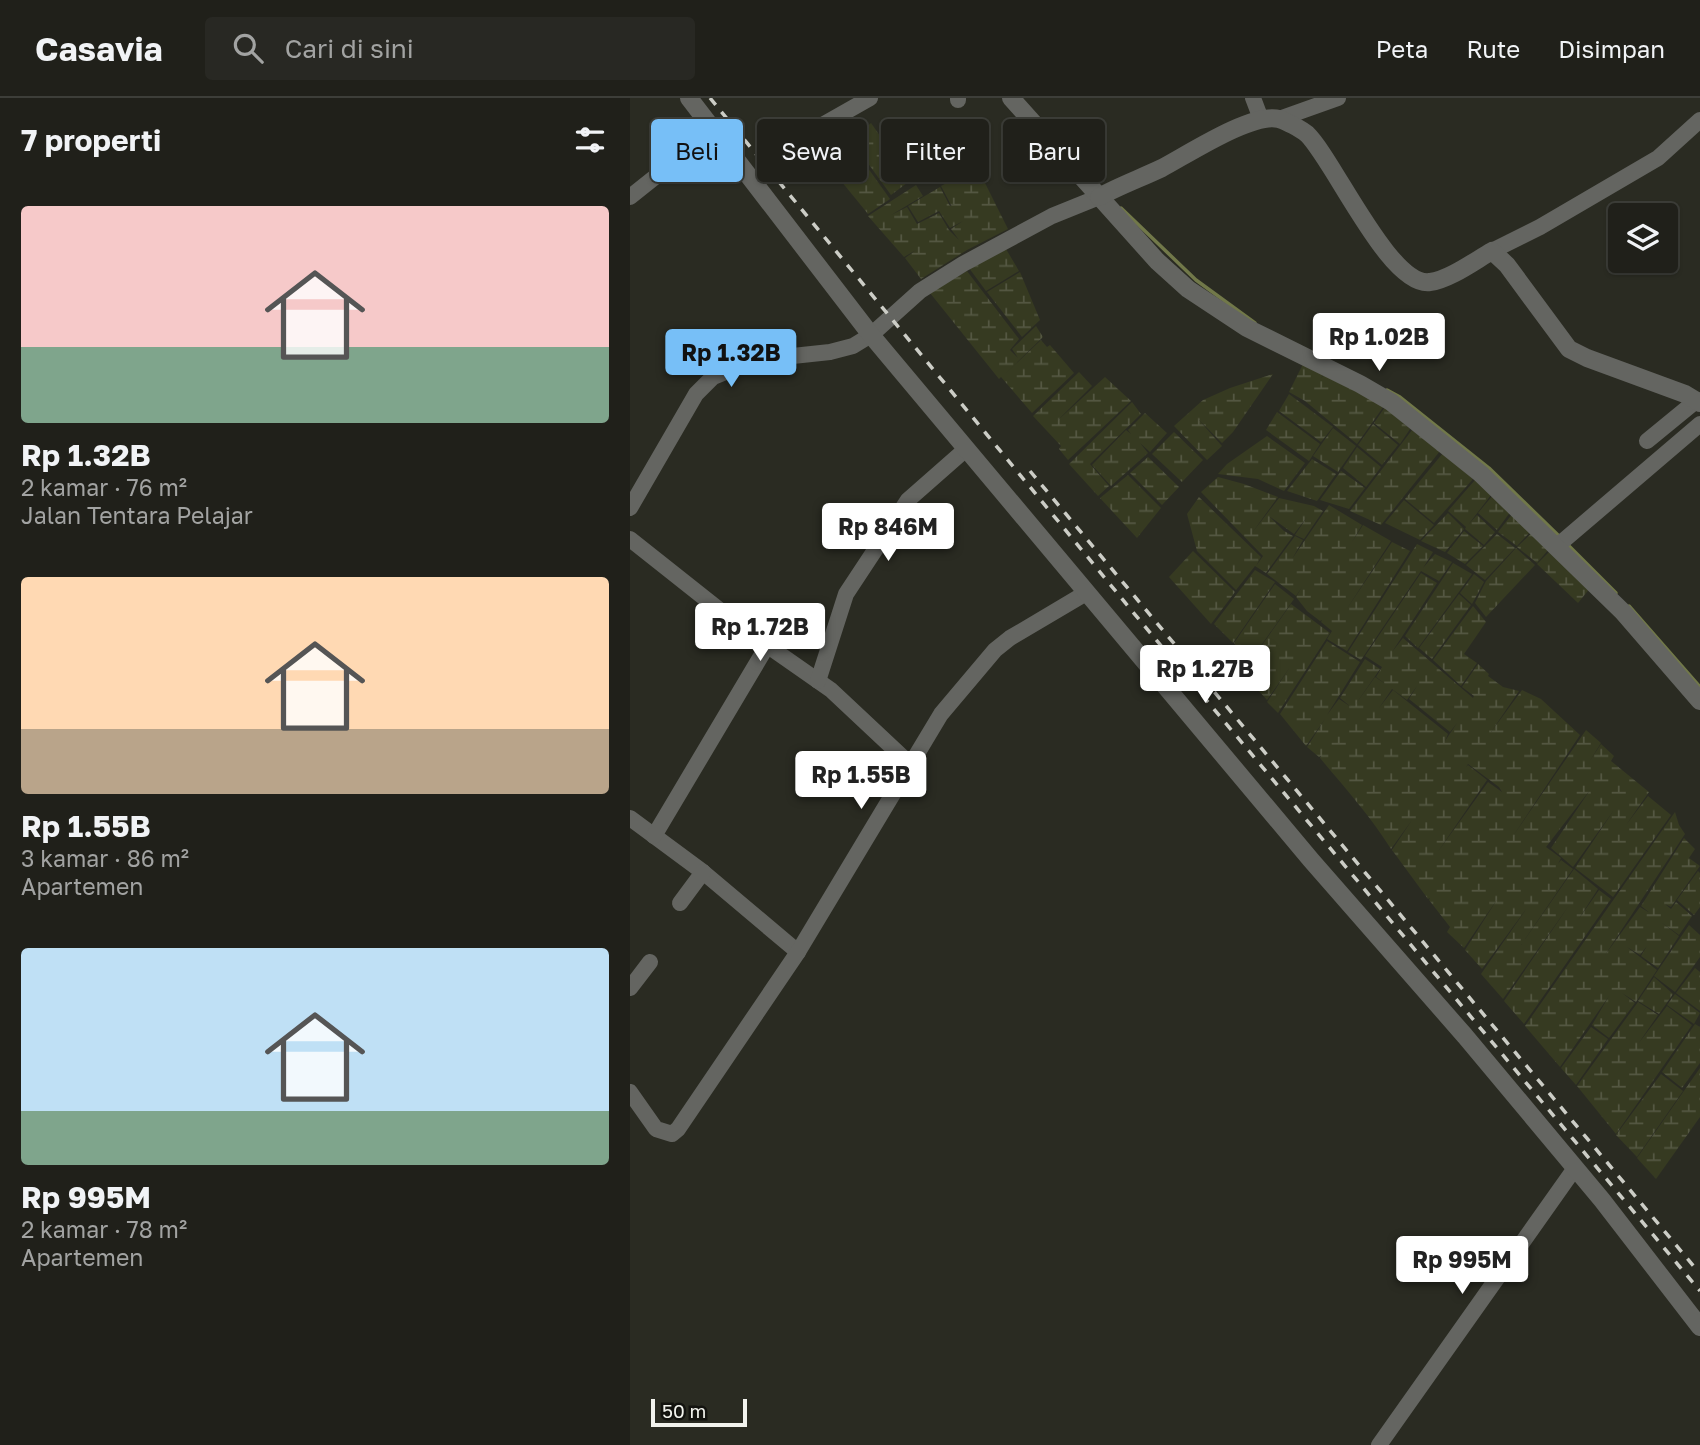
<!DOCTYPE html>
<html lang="id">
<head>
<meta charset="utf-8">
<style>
	:root { --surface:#20201a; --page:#282823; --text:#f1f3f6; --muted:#a2a3a2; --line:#3d3e39; --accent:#77bff7 }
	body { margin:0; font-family:"Golos Text",sans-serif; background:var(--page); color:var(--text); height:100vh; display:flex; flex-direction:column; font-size:26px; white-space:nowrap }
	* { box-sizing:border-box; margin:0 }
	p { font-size:23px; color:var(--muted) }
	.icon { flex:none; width:38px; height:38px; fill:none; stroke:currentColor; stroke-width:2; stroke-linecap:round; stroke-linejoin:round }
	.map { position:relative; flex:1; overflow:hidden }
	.panel { display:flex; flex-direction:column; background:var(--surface); width:630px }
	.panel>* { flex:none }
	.banner { position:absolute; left:21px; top:21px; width:665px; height:63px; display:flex; gap:14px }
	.tools { position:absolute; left:978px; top:105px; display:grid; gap:14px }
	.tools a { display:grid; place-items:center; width:70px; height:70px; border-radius:7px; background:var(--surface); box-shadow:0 2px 5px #0004,0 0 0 2px var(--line); font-size:35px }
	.scale { position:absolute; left:21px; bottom:18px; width:96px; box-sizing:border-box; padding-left:7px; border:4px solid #f2f3ed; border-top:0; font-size:19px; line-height:24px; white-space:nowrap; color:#f2f3ed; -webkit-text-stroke:5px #13130f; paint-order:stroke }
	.price { position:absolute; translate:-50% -60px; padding:0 16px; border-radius:7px; background:#fff; color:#222; font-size:23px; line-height:46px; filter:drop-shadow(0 2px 4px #0008) }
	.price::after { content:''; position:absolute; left:50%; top:42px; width:21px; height:16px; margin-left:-10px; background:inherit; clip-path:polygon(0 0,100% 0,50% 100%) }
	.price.on { background:var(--accent); color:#111 }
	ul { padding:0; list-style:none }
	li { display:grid; align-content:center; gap:14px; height:371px; padding:0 21px }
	li span { display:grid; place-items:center; height:217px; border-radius:7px; color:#555 }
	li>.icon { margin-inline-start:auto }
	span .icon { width:126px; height:126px; fill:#fffc; stroke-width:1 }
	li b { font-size:30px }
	h2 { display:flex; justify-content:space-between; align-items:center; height:84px; padding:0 21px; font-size:30px }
	.pill { padding:0 24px; border-radius:7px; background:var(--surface); box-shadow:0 2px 5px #0004,0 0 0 2px var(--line); font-size:24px; line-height:63px }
	.pill.on { background:var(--accent); color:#111 }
	header { display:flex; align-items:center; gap:42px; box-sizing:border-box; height:98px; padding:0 35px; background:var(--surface); border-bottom:2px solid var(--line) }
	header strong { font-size:33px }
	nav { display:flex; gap:38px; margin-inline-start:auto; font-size:24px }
	.search { width:490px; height:63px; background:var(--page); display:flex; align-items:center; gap:18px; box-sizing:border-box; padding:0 24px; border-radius:7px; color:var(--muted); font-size:26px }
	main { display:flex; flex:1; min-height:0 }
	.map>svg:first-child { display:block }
</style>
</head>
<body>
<header>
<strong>Casavia</strong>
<div class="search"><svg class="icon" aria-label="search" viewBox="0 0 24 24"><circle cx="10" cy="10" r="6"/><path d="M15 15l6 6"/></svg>Cari di sini</div>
<nav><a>Peta</a><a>Rute</a><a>Disimpan</a></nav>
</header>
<main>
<section class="panel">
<h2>7 properti<svg class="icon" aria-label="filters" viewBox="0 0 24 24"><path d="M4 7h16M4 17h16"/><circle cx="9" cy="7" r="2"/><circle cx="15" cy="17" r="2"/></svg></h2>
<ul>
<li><span style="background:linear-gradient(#f6c9c9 65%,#7fa58c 0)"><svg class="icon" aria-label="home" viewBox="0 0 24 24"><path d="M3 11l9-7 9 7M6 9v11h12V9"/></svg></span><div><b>Rp 1.32B</b><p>2 kamar · 76 m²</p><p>Jalan Tentara Pelajar</p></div></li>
<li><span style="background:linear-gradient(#ffd9b3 70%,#b9a48a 0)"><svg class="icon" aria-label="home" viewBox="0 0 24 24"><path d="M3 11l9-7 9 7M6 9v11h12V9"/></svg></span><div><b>Rp 1.55B</b><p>3 kamar · 86 m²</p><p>Apartemen</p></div></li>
<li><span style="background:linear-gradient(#bfe0f5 75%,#7fa58c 0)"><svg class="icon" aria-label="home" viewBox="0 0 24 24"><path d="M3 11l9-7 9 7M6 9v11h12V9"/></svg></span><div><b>Rp 995M</b><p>2 kamar · 78 m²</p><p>Apartemen</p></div></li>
</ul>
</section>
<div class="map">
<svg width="1070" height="1347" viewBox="0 0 1070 1347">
	<defs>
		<pattern id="wetland-marsh" width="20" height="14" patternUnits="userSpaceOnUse" patternTransform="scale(1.75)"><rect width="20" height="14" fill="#363a21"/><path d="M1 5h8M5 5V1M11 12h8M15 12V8" fill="none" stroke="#545742"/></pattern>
	</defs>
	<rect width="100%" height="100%" fill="#2a2b22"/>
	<g fill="url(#wetland-marsh)" fill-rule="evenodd">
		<polygon points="241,25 281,82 261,97 221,42"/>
		<polygon points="208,28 260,101 238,116 181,46"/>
		<polygon points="347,69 378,131 337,152 291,181 275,160 286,152 274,159 238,118 286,87 293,98 261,117 277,109 287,126 309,115 319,132 329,142 321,131 333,123 320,130 309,113 288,124 278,108 310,89 320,108 324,106 321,107 311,88"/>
		<polygon points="376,151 389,173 356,193 339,170"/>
		<polygon points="337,173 389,241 380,252 388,260 382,251 406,228 413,239 373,278 411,242 417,249 420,247 444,275 402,315 371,279 369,281 300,195"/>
		<polygon points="390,174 410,222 392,239 357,194"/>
		<polygon points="674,264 695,274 691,280 697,274 754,308 727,346 675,303 659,294"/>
		<polygon points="449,274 462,288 427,323 475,279 501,303 438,362 429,351 431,348 403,318"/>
		<polygon points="643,276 603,334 592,345 568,321 592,348 577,362 544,328 573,302 600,290"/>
		<polygon points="659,296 703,329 691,344 649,313"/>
		<polygon points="502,304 511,316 460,366 479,388 468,398 439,366"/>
		<polygon points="755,309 780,331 770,346 744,325"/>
		<polygon points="647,314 690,346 679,363 636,332"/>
		<polygon points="515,315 537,335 520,354 510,345 518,355 481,388 462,367 496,332 501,336 498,332"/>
		<polygon points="743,326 768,347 752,367 728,347"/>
		<polygon points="703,330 726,348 708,374 683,358"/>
		<polygon points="782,332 810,353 751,427 720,413"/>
		<polygon points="544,334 573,362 552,384 522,356"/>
		<polygon points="637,338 675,365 654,393 628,381 588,376 597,366"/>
		<polygon points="727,349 751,369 736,389 713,370"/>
		<polygon points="813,355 843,381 804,425 775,401"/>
		<polygon points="518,359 549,389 532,407 500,375"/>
		<polygon points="682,361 706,376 687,403 657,393"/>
		<polygon points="711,373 735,390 719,411 690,402"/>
		<polygon points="498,377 531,410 507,440 470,400"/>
		<polygon points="588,379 614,386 648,399 622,435 649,400 684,408 693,413 674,441 665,437 677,419 664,436 639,418 654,433 663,438 636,475 625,468 606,492 567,453 557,416 569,399 631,459 626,468 633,458 571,394"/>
		<polygon points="845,382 861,397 838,427 847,417 865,434 854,447 835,431 836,429 818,413"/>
		<polygon points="863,397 881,413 867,432 848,415"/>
		<polygon points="774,402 804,427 790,442 755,425"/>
		<polygon points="699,407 732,427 722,444 733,427 761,443 716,512 762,444 780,453 717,553 697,541 702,533 691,524 692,522 690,523 677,513 666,499 672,489 666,498 637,476 665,438 673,442 662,461"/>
		<polygon points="818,415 834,431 815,454 791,443"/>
		<polygon points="883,415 901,433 887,448 868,434"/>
		<polygon points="834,433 853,448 835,466 817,455"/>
		<polygon points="903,434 919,451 907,465 887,449"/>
		<polygon points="867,436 885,450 855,482 836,467"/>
		<polygon points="787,446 803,454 793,470 805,456 822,464 809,483 791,473 731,562 718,554"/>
		<polygon points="886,450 905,467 856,519 845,505 856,483"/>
		<polygon points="922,451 961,489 948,505 907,466"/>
		<polygon points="563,453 605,494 581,526 539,479"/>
		<polygon points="823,465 842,476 788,550 775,538"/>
		<polygon points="625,472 645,484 603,545 584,526"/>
		<path d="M791,475l16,10 -45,69 11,-14 70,60 1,-2 -12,-9 16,-23 11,10 -1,2 15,11 16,4 -28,41 31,-42 19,9 39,36 -69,104 75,-109 15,13 -12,19 12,-18 13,12 -3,5 38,31 -23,33 22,-29 23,19 -58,82 -38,-29 39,-58 -41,57 -22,-19 39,-58 -44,57 15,11 -3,6 3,-4 12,9 -52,76 53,-76 24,20 -20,31 21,-30 12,9 -87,125 -20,-23 66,-97 -67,95 -22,-25 46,-66 -45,61 -17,-19 33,-52 -34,50 -17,-16 3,-5 -21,-27 1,-2 -2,1 -36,-49 20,-30 -21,29c-20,-32 -46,-61 -71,-91l1,-2 -2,1 -12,-10 18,-28 -19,27 -26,-32 47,-73 33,21 -33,53 12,-16 12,8 -11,-9 25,-39 15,10 -27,39 22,-31 12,8 -11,-8 6,-10 -17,-11zM787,588l-8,13 41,33 7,-9 -12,18 3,-7 -55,-44 -14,18 13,-19 15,11zM838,666l31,23 3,5 -14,-10 -51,71 50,-73 -19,-15 -2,2z"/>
		<polygon points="844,476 854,484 842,506 830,495"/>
		<polygon points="645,486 664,501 618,566 604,545"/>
		<polygon points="829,496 841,507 802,561 789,550"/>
		<polygon points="661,506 700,535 648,615 637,604 660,569 637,602 627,591 618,567"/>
		<polygon points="843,508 856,524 834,556 847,565 831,588 803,562"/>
		<polygon points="1045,714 1049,727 1055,736 975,857 1010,809 1020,815 1011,808 1054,740 1065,751 1059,760 1070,768 1041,809 1035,806 1041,811 1046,804 1062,818 1049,837 1031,824 1049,838 1028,870 1011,858 1017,848 1010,857 997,849 1027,872 1006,904 992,895 1005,905 979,940 962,927 979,898 930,969 895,928"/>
		<polygon points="1068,773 1070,775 1070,809 1064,817 1047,802"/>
		<polygon points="1059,827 1070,837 1070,859 1045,894 1024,878"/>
		<polygon points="1065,870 1070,874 1070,913 1046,895"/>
		<polygon points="1024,879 1043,896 1029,916 1008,903"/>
		<polygon points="1045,896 1070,915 1064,926 1037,907"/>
		<polygon points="1008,904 1028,917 1008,946 1037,908 1062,927 986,1036 947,988"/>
		<polygon points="1065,926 1070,929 1070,965 1052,990 1032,974"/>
		<polygon points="961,929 978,941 946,987 931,970"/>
		<polygon points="1070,970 1070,1019 1026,1081 1007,1060"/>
		<polygon points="1031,976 1053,993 1007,1059 986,1037"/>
	</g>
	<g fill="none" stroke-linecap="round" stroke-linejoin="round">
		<g stroke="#717849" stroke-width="3.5">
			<polyline points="491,110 566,182 625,225"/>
			<polyline points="757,292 770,299 859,370 929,438"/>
			<polyline points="937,446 986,495"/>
			<polyline points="999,508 1070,589"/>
		</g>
		<g stroke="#646561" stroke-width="16">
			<polyline points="328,0 328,2"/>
			<polyline points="623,0 631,21"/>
			<polyline points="649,21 708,0"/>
			<polyline points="159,46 240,0"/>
			<polyline points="0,99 84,32"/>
			<polyline points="862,153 910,129 1028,60 1070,22"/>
			<polyline points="1017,343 1067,302"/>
			<polyline points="0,410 66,296 83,279 105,270 144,260 200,254 223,248 241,237 290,193 333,166 422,118 469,99"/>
			<polyline points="0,441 111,529 201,592 280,666"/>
			<polyline points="926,449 1070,326"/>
			<polyline points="188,583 216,496 278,402 336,351"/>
			<polyline points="0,720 73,774 168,854"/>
			<polyline points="24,738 137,548"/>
			<polyline points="50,805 73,774"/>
			<polyline points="0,890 20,864"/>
			<polyline points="0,994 26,1031 42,1036 48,1031 168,854 311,616 365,552 380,540 456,495"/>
			<polyline points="749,1347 945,1070"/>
		</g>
		<g stroke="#646561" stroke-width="18">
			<polyline points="59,0 241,237 681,762 835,938 972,1102 1070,1229"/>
			<polyline points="381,0 527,163 558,191 617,230 730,286 761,304 851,376 993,514 1070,603"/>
			<path d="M469,99c20,-11 42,-19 63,-29 25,-13 90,-56 117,-49 7,2 22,10 28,15 27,26 83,154 123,148 19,-2 46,-22 62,-31l15,14 62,84 18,9 98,36 15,9"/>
		</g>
		<g stroke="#cccdc6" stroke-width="3.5" stroke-dasharray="9 9" stroke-linecap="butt">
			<polyline points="80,0 502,513 1070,1193"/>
			<polyline points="400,373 1066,1171"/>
		</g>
	</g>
</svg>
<div class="tools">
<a><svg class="icon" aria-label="layers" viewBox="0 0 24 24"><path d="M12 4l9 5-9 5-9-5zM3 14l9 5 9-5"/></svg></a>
</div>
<div class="scale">50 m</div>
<b class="price" style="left:749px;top:275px">Rp 1.02B</b>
<b class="price on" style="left:101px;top:291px">Rp 1.32B</b>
<b class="price" style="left:258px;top:465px">Rp 846M</b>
<b class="price" style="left:130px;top:565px">Rp 1.72B</b>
<b class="price" style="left:575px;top:607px">Rp 1.27B</b>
<b class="price" style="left:231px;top:713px">Rp 1.55B</b>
<b class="price" style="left:832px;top:1198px">Rp 995M</b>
<div class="banner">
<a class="pill on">Beli</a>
<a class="pill">Sewa</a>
<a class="pill">Filter</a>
<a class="pill">Baru</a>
</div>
</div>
</main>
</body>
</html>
